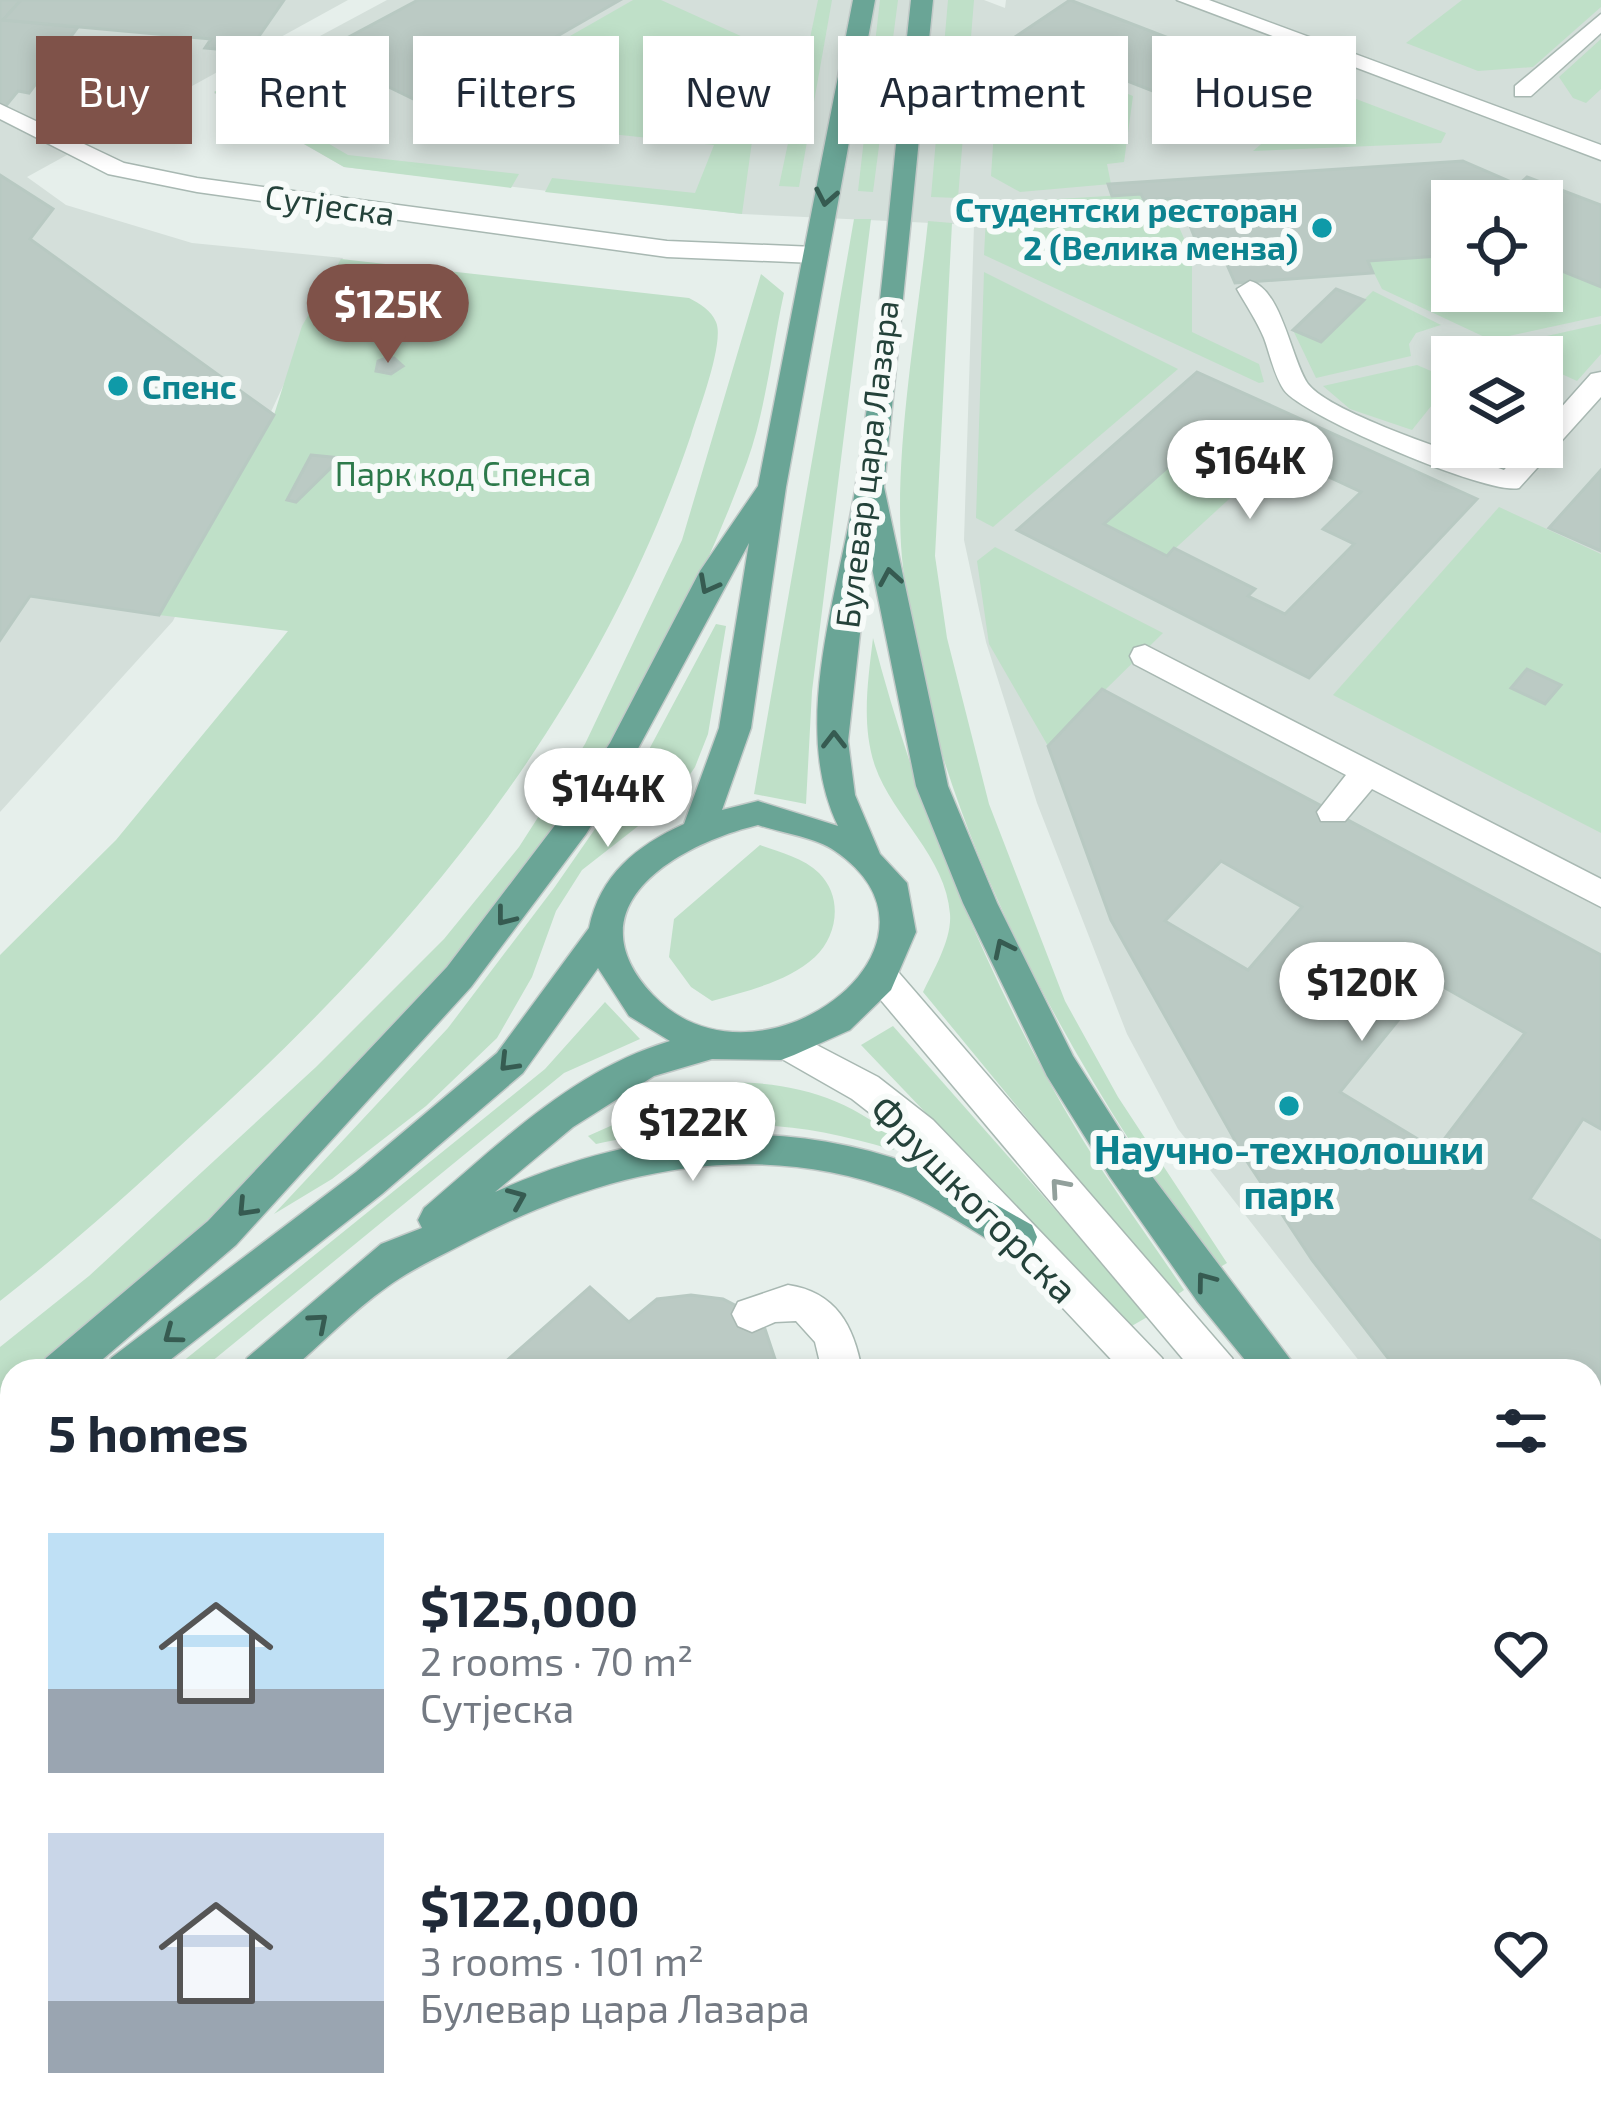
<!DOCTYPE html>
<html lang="en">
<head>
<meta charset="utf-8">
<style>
	:root { --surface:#fff; --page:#f2f2f3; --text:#1f2937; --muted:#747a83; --accent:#7f5249 }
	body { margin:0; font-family:"Exo 2",sans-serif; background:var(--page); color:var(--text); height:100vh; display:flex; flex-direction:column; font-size:45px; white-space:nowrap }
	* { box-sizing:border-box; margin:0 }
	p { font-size:39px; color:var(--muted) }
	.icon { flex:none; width:66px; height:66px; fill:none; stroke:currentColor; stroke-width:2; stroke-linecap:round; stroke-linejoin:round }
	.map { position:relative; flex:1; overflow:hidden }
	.drawer { position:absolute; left:0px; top:1359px; width:1602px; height:768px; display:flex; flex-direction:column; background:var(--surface); border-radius:36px 36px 0 0; box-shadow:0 6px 18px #0003 }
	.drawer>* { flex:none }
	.guide { position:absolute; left:36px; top:36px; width:1530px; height:108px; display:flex; gap:24px }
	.fabs { position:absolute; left:1431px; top:180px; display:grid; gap:24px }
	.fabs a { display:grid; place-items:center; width:132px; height:132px; border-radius:0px; background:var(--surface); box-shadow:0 6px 18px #0003; font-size:60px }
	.price { position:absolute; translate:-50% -102px; padding:0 27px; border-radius:42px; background:#fff; color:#222; font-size:39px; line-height:78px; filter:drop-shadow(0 3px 6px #0008) }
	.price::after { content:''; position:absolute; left:50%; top:72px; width:36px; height:27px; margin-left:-18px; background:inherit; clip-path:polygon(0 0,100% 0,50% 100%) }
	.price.active { background:var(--accent); color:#fff }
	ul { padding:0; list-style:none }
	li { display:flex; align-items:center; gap:36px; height:300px; padding:0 48px }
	li span { display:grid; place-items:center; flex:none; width:336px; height:240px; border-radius:0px; color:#555 }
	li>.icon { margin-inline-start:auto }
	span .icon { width:144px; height:144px; fill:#fffc; stroke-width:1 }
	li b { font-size:51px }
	h2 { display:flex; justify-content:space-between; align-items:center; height:144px; padding:0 48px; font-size:51px }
	.chip { padding:0 42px; border-radius:0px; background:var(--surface); box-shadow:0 6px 18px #0003; font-size:42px; line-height:108px }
	.chip.active { background:var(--accent); color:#fff }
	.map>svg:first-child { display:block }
</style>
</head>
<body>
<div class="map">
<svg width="1601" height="2127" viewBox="0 0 1601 2127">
	<rect width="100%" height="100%" fill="#e6efeb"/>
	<g fill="#d4dfda" fill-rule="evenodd">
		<polygon points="0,0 348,0 27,177 66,205 192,243 343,258 173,621 0,812"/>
		<path d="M387,0h597l21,8 1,-8h595v1669l-11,-14v-284h-223l-189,-242 -51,-95 -90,-231 -51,-161 -22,-102 10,-315 -232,-11 -398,-47 -130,-74zM1452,201h90v90h-90zM1452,357h90v90h-90z"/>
	</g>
	<g fill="#bfe0c8">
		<polygon points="633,0 661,0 765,47 742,214 545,192 552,178 695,193 714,145 432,115"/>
		<polygon points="818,0 832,0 799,187 779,186"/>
		<polygon points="880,0 898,0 873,192 858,191"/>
		<polygon points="948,0 974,0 958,198 931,197"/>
		<polygon points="1462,0 1601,0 1601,7 1533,67 1478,71 1406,43"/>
		<polygon points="1601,39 1601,89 1586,103 1573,98 1559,77"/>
		<polygon points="1000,40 1034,54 1018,77 1043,86 1068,70 1133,96 1124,162 1107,164 1111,184 1020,192 991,176"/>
		<polygon points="244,77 258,85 244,94 348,155 519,174 511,188 344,167 214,92"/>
		<polygon points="1327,88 1446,133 1441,143 1253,151"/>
		<polygon points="1141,194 1144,200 1167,199 1192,257 1192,332 1259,364 1264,382 1259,383 984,255 986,216 1007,202"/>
		<polygon points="854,219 871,219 812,691 806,804 754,794"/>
		<path d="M928,221l24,2 -17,333 12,82 42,166 76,197 53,96 109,166 -10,6c-148,-206 -291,-453 -315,-711 -9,-104 15,-231 26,-337z"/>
		<polygon points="1452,255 1452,291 1542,291 1542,263 1601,287 1601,316 1491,340 1382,289 1368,261"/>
		<path d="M341,259l348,39c11,6 22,12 27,24 9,20 -18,90 -25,113 -97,286 -278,500 -499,700 -63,58 -125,114 -192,166v-346l116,-115 172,-209 -129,-16 115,-200 28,-89z"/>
		<polygon points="984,272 1178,369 993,527 976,518"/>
		<path d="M761,274l23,19c-12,55 -18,116 -37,169 -134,369 -416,669 -717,909h-18v14l-12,10v-48l89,-71 227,-209 128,-128 75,-92 66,-103 97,-204z"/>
		<polygon points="1373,291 1441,325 1416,333 1409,344 1411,356 1316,378 1293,330 1322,341"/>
		<polygon points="1601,324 1601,354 1577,381 1542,365 1542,357 1525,357 1501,346"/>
		<polygon points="1417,365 1452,380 1412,430 1350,409 1323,386"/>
		<polygon points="1177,459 1240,489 1167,556 1104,524"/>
		<polygon points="1499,507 1601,554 1601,833 1333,695"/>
		<polygon points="995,547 1163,633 1048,746 989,644 977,561"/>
		<polygon points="716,624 726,626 708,734 695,767 674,798 582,870 556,911 532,977 497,1038 426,1106 332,1179 274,1214 448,1028 554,888 645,757"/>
		<path d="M873,638c45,172 116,347 208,499 32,52 69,102 103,153l-10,7 -251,-305c11,-23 29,-53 27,-78 -4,-57 -57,-97 -75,-148 -14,-41 -7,-86 -2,-128z"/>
		<path d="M760,845c19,7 44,13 59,28 24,24 19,62 -4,84 -27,25 -69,34 -103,44l-21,-14 -22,-30 5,-38z"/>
		<polygon points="605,1002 640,1039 564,1073 200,1371 171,1371 545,1069"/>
		<polygon points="893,1026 1149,1316 1130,1327 861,1045"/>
		<path d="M724,1082c71,0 125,15 178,62l-9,6c-114,-35 -182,-30 -297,-6l-8,-8 83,-37z"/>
		<polygon points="12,2003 12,2115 447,2115 437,2127 1,2127 0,2014"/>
		<polygon points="549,2115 730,2115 720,2127 538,2127"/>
	</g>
	<g fill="#bbcac4" stroke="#b8c9c2" stroke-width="3" fill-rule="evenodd">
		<polygon points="0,0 21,0 3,20 78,27 29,93 18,91 0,113"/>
		<polygon points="21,0 284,0 248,52 205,48 211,39 3,20"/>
		<polygon points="418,0 620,0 432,108 319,53"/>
		<polygon points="1070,0 1210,54 1158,93 1015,37"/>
		<polygon points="1210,54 1242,66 1189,106 1158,93"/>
		<polygon points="1463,161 1518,185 1500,201 1452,201 1452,255 1368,261 1373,273 1235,283 1225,260 1204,261 1179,198 1144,200 1141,194 1112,196 1108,184"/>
		<polygon points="0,175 53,209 30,239 274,415 159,615 30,596 0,640"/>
		<polygon points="1527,177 1601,205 1601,287 1542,263 1542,201 1500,201"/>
		<polygon points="1336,289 1364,300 1321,342 1293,330"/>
		<polygon points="386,358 394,358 403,366 391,374 376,371 378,361"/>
		<path d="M1197,372l280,127 -168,179 -292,-148zM1226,429l135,63 -38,37 31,15 -69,70 -37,-18 7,-7 -81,-41 -7,8 -63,-32 73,-65 10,4z"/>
		<polygon points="311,455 341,458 296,502 287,500"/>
		<polygon points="1601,470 1601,551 1549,528"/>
		<polygon points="1527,669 1561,685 1545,704 1511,688"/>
		<path d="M1102,689l499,266v174l-18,-10 -53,80 71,42v268l-11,9v-147h-192l-86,-111 -66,-100 -135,-240 -63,-174zM1221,861l81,46 -54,63 -83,-49zM1431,980l94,53 -89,117 -96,-58z"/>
		<polygon points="590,1287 629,1322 657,1299 691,1295 723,1299 752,1314 765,1329 779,1371 495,1371"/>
		<polygon points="12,1804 12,1997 0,2008 0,1814"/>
		<polygon points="905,2115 1212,2115 1225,2127 905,2127 900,2122"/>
	</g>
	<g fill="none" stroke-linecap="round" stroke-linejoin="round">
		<g stroke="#a8b8b2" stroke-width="3">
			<g id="minor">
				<polygon points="1177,0 1209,0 1601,145 1601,160"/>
				<polygon points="1601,14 1601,33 1531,96 1515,96 1515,86"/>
				<polygon points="0,104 124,163 197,178 667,241 815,247 828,255 815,263 667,257 197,192 108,174 0,119"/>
				<path d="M1250,281c32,8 41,79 58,103 23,30 156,72 196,86l21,-23h17v-18l49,-55 10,-2v25l-82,91c-29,8 -217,-72 -235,-98 -10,-15 -14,-36 -20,-52 -7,-17 -18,-33 -27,-49z"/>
				<polygon points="1145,645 1601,879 1601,907 1372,789 1345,821 1321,821 1317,812 1346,775 1134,664 1130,656 1134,648"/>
				<polygon points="881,962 893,966 1232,1358 1238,1371 1193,1371 869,986 864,976 869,966"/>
				<polygon points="788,1030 878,1077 933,1120 1162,1358 1168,1371 1122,1371 907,1142 852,1099 775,1055 770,1045 775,1035"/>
				<path d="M788,1285c48,7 66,41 74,86h-40l-7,-29 -19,-21 -21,1 -23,10 -14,-6 -6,-12 6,-12z"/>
				<polygon points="1590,1740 1601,1745 1601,1799 1590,1794"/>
				<polygon points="1332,2115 1386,2115 1391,2127 1337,2127"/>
			</g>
		</g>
		<g stroke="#c2cac8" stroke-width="3">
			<g id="major">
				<path d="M853,0h22l-89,487 -35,241 -29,82 36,-9 80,25c-49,-101 2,-237 18,-342 25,-160 37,-323 55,-484h22l-49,487 64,299 49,117 76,153 63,99 163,216h-45l-57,-70 -87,-124 -63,-101 -84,-173 -47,-117 -47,-233 -21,188 7,54 25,59 27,29 9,49 -25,58 -41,40 -56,25 -13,5 -69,-1 -58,17 -81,51 -78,65c142,-64 292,-80 439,-19 34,14 65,34 98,52l5,12 -5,12 -14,5 -14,-5c-34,-20 -67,-43 -104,-57 -149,-56 -297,-21 -433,50 -26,14 -56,27 -80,45 -34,24 -65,56 -97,84h-49l6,-13 134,-114 41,-16 -4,-8 6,-12c75,-64 149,-138 246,-167l-41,-25 -31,-48 -75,105 -141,121 -226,177h-51l6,-13 245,-186 141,-119 92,-125c11,-53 47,-82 95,-104l35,-96 30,-185 -115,213 -48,78 -115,153 -235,258 -147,126h-49l6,-13 162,-137 239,-254 115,-151 48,-73 90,-172 58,-85zM758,825c23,8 57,12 77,26 138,94 -78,254 -182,144 -84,-89 26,-151 105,-170z"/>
				<polygon points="12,1400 12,1481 0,1485 0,1405"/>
				<polygon points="12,1569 12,1616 0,1621 0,1574"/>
			</g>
		</g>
		<use href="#minor" fill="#fff" fill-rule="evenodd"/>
		<use href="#major" fill="#6aa596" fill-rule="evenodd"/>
	</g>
	<defs><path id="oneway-chevron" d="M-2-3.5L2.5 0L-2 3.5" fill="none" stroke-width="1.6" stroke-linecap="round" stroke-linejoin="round" transform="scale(3)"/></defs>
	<g stroke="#365b51">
		<use href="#oneway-chevron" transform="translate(826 197) rotate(101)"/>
		<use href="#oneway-chevron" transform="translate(890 577) rotate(-100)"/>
		<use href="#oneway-chevron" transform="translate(708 585) rotate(118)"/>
		<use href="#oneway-chevron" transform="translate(834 740) rotate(-90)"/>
		<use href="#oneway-chevron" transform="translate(505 917) rotate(128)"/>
		<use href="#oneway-chevron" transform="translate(1003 948) rotate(-116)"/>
		<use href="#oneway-chevron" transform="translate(508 1063) rotate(134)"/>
		<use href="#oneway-chevron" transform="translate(517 1198) rotate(-23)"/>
		<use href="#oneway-chevron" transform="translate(246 1208) rotate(133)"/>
		<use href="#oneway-chevron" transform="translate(1205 1281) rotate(-127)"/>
		<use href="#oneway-chevron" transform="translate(319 1322) rotate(-41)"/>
		<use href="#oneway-chevron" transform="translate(172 1335) rotate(143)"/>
	</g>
	<use stroke="#92a09c" href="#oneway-chevron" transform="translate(1059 1187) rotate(-131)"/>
	<g fill="#0f9aa8" stroke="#f7fbf9" stroke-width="4.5">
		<circle cx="1322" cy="228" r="12"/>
		<circle cx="118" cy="386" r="12"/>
		<circle cx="1289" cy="1106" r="12"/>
	</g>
	<g text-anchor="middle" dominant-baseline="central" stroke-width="12" stroke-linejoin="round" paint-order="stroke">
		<g font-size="33" fill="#24423a" stroke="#f7fbf9">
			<text transform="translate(330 204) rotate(8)">Сутјеска</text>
			<text transform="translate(866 464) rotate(-83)">Булевар цара Лазара</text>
		</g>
		<g font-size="33" font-weight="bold" fill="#0d838f" stroke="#f7fbf9" text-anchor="end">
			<text x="1298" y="209">Студентски ресторан<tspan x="1298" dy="38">2 (Велика менза)</tspan></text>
			<text x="142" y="386" text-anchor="start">Спенс</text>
		</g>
		<g font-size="33" fill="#2d7a4b" stroke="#f7fbf9">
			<text x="463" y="473">Парк код Спенса</text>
		</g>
		<g font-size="39" font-weight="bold" fill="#0d838f" stroke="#f7fbf9">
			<text x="1289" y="1148">Научно-технолошки<tspan x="1289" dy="45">парк</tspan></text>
		</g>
		<g font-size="39" fill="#24423a" stroke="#f7fbf9">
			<text transform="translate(975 1198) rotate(45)">Фрушкогорска</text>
		</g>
	</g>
</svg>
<div class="fabs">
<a><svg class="icon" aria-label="locate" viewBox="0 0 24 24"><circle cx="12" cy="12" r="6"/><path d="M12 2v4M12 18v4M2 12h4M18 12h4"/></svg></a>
<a><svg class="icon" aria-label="layers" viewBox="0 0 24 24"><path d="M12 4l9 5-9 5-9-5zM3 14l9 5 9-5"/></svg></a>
</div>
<b class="price active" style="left:388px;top:366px">$125K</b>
<b class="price" style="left:1250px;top:522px">$164K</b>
<b class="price" style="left:608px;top:850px">$144K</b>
<b class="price" style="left:1362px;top:1044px">$120K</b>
<b class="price" style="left:693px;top:1184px">$122K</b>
<div class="guide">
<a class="chip active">Buy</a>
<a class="chip">Rent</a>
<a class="chip">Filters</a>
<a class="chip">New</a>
<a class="chip">Apartment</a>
<a class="chip">House</a>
</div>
<section class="drawer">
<h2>5 homes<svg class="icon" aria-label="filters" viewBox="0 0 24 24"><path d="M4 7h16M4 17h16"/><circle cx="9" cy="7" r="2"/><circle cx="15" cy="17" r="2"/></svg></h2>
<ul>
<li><span style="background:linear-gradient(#bfe0f5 65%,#9aa5b1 0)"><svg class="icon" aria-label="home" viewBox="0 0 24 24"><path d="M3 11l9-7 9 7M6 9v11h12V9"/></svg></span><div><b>$125,000</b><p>2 rooms · 70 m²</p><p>Сутјеска</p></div><svg class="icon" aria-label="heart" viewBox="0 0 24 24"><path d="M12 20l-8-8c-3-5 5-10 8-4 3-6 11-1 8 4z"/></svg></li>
<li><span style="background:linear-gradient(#c9d6e8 70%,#9aa5b1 0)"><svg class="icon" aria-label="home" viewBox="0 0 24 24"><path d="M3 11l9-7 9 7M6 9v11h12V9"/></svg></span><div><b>$122,000</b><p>3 rooms · 101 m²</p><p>Булевар цара Лазара</p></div><svg class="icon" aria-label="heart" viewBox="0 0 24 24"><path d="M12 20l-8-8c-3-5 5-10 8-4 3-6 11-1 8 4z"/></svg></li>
</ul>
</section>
</div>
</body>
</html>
